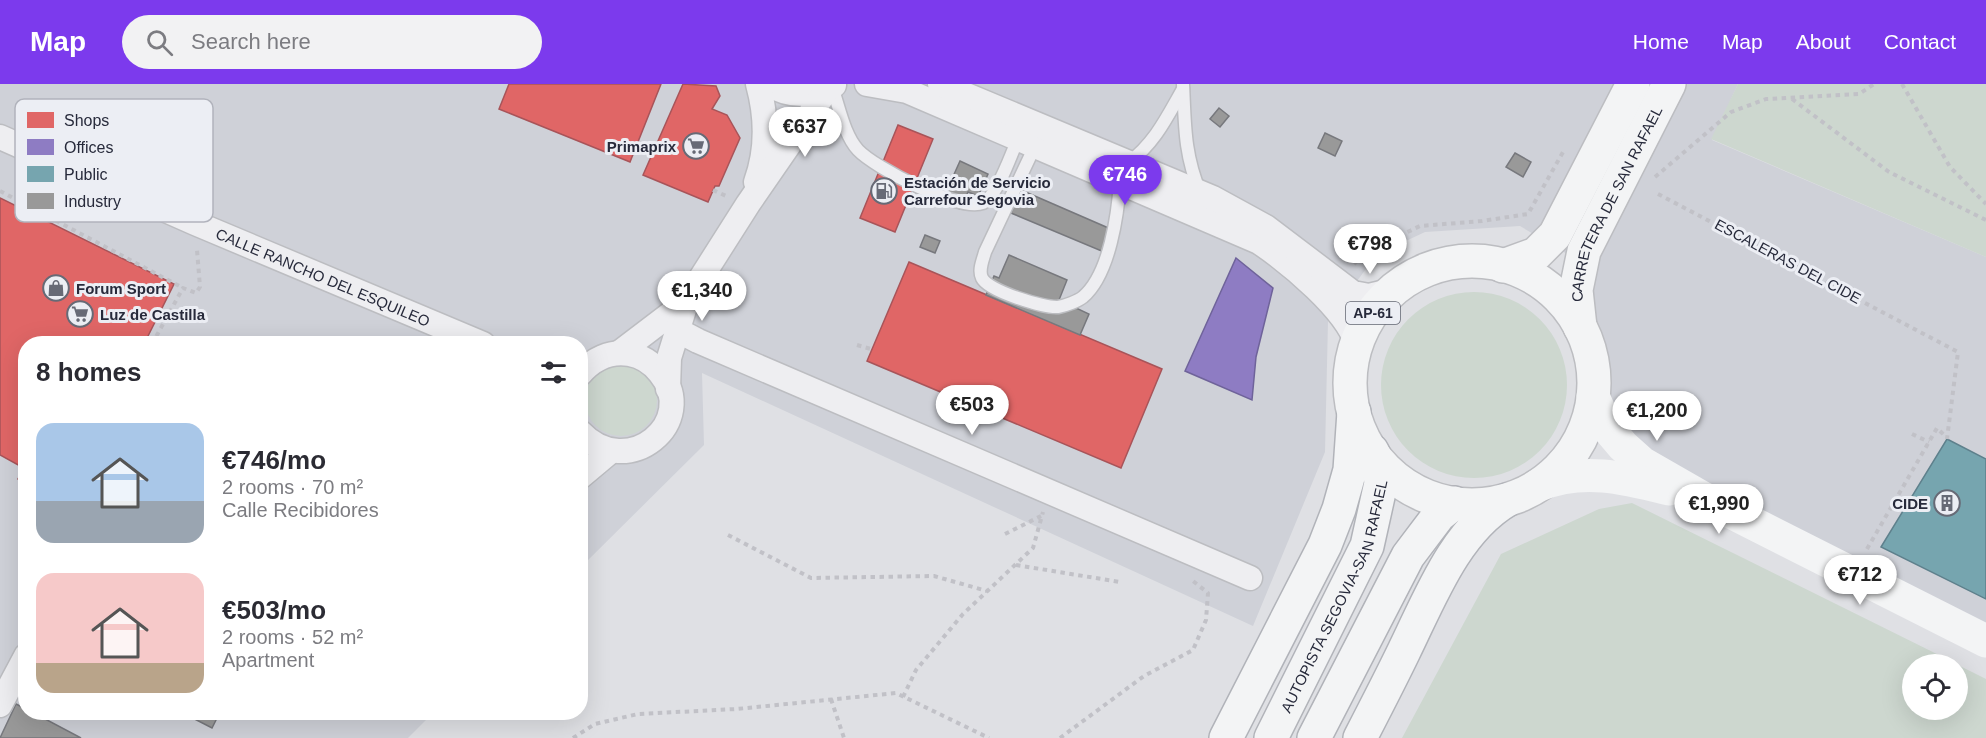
<!DOCTYPE html>
<html lang="en">
<head>
<meta charset="utf-8">
<style>
	:root { --surface:#fff; --page:#f2f2f3; --text:#2b2b33; --muted:#7c7c81; --accent:#7c3aed }
	body { margin:0; font-family:Helvetica,sans-serif; background:var(--page); color:var(--text); height:100vh; display:flex; flex-direction:column; font-size:22px; white-space:nowrap }
	* { box-sizing:border-box; margin:0 }
	p { font-size:20px; color:var(--muted) }
	.icon { flex:none; width:33px; height:33px; fill:none; stroke:currentColor; stroke-width:2; stroke-linecap:round; stroke-linejoin:round }
	.map { position:relative; flex:1; overflow:hidden }
	.panel { position:absolute; left:18px; top:252px; width:570px; height:384px; display:flex; flex-direction:column; background:var(--surface); border-radius:24px; box-shadow:0 6px 24px #0002 }
	.panel>* { flex:none }
	.controls { position:absolute; left:1902px; top:570px; display:grid; gap:12px }
	.controls a { display:grid; place-items:center; width:66px; height:66px; border-radius:50%; background:var(--surface); box-shadow:0 6px 24px #0002; font-size:30px }
	.price { position:absolute; translate:-50% -51px; padding:0 14px; border-radius:21px; background:#fff; color:#222; font-size:20px; line-height:39px; filter:drop-shadow(0 2px 3px #0008) }
	.price::after { content:''; position:absolute; left:50%; top:36px; width:18px; height:14px; margin-left:-9px; background:inherit; clip-path:polygon(0 0,100% 0,50% 100%) }
	.price.selected { background:var(--accent); color:#fff }
	ul { padding:0; list-style:none }
	li { display:flex; align-items:center; gap:18px; height:150px; padding:0 18px }
	li span { display:grid; place-items:center; flex:none; width:168px; height:120px; border-radius:18px; color:#555 }
	li>.icon { margin-inline-start:auto }
	span .icon { width:72px; height:72px; fill:#fffc; stroke-width:1 }
	li b { font-size:26px }
	h2 { display:flex; justify-content:space-between; align-items:center; height:72px; padding:0 18px; font-size:26px }
	header { display:flex; align-items:center; gap:36px; box-sizing:border-box; height:84px; padding:0 30px; background:var(--accent); color:#fff }
	header strong { font-size:28px }
	nav { display:flex; gap:33px; margin-inline-start:auto; font-size:21px }
	.search { width:420px; height:54px; background:var(--page); display:flex; align-items:center; gap:15px; box-sizing:border-box; padding:0 21px; border-radius:33px; color:var(--muted); font-size:22px }
	.map>svg:first-child { display:block }
</style>
</head>
<body>
<header>
<strong>Map</strong>
<div class="search"><svg class="icon" aria-label="search" viewBox="0 0 24 24"><circle cx="10" cy="10" r="6"/><path d="M15 15l6 6"/></svg>Search here</div>
<nav><a>Home</a><a>Map</a><a>About</a><a>Contact</a></nav>
</header>
<div class="map">
<svg width="1986" height="654" viewBox="0 0 1986 654">
	<rect width="100%" height="100%" fill="#dfe0e4"/>
	<polygon fill="#cfd1d8" points="0,0 1738,0 1712,56 1986,173 1986,540 1666,380 1628,353 1609,324 1609,280 1593,226 1589,183 1520,142 1425,148 1376,171 1328,237 1325,368 1253,542 702,289 704,361 581,483 580,260 26,260 26,628 433,629 408,654 0,654"/>
	<g fill="#cdd7cf">
		<polygon points="1738,0 1986,0 1986,173 1711,55"/>
		<circle cx="1474" cy="301" r="93"/>
		<circle cx="621" cy="316" r="36"/>
		<polygon points="1632,419 1957,580 1912,580 1912,626 1958,626 1958,581 1986,595 1986,654 1402,654 1501,470 1599,425"/>
	</g>
	<g fill="#e06666" stroke="#a85459" stroke-width="1.5">
		<polygon points="509,0 661,0 630,78 499,25"/>
		<polygon points="683,0 716,2 720,12 712,25 727,31 740,54 719,102 715,102 708,118 643,91"/>
		<polygon points="898,41 933,55 895,148 860,134"/>
		<polygon points="0,114 174,200 144,260 26,260 26,371 20,382 0,371"/>
		<polygon points="909,178 1162,285 1121,384 867,277"/>
		<polygon points="26,381 26,399 18,395"/>
	</g>
	<polygon fill="#8e7cc3" stroke="#6f639a" stroke-width="1.5" points="1236,174 1273,204 1256,273 1252,316 1185,287"/>
	<polygon fill="#76a5af" stroke="#5e808c" stroke-width="1.5" points="1947,355 1986,375 1986,515 1881,463"/>
	<g fill="#999" stroke="#77787d" stroke-width="1.5">
		<polygon points="1219,24 1229,32 1220,43 1210,35"/>
		<polygon points="1325,49 1342,57 1335,72 1318,64"/>
		<polygon points="1515,69 1531,78 1523,93 1506,83"/>
		<polygon points="960,77 988,90 978,112 968,108 960,125 942,117"/>
		<polygon points="1021,106 1113,146 1104,168 1011,129"/>
		<polygon points="925,151 940,157 935,169 920,163"/>
		<polygon points="1009,171 1067,196 1059,216 1089,230 1080,251 986,211 994,192 999,194"/>
		<polygon points="16,620 26,625 26,628 32,628 81,654 0,654"/>
		<polygon points="181,628 220,628 212,644"/>
	</g>
	<g fill="none" stroke-linecap="round" stroke-linejoin="round">
		<g stroke="#bcbdc1" stroke-width="15">
			<g id="service">
				<path d="M1183,0c2,40 1,70 17,108"/>
				<path d="M832,3c7,19 12,48 26,63 17,18 101,62 125,53 14,-6 28,-49 35,-64"/>
				<path d="M1035,62l-50,106c-2,8 -7,18 -3,26 6,13 62,30 76,29 7,-1 20,-6 25,-10 27,-23 35,-84 37,-116"/>
				<path d="M1128,79c27,-20 39,-46 55,-74"/>
			</g>
		</g>
		<g stroke="#bcbdc1" stroke-width="27">
			<g id="minor">
				<path d="M768,0c21,13 45,13 66,1"/>
				<path d="M867,0l40,7 352,151c31,21 87,67 98,102"/>
				<polyline points="940,0 1213,114 1266,143 1353,209 1369,212 1394,206"/>
				<path id="s1" d="M0,53l195,86 288,121"/>
				<path d="M756,98c12,-33 11,-65 2,-98"/>
				<polyline points="677,246 698,257 1250,494"/>
				<polyline points="619,269 686,218"/>
				<path d="M580,290c13,-15 30,-23 49,-20 13,2 23,9 31,19 40,48 -32,110 -80,59"/>
				<polyline points="668,305 669,274 687,216 748,120 828,4"/>
				<polyline points="580,393 611,367"/>
				<polyline points="0,621 26,572"/>
			</g>
		</g>
		<g stroke="#bcbdc1" stroke-width="36">
			<g id="primary">
				<circle cx="1472" cy="299" r="122"/>
				<polyline points="1503,182 1536,170 1555,151 1633,0"/>
				<path id="s2" d="M1580,243l-4,-37 8,-39 85,-167"/>
			</g>
		</g>
		<g stroke="#b1b3b9" stroke-width="36">
			<g id="motorway">
				<polyline points="1226,654 1325,461 1339,425 1350,386 1354,328"/>
				<path id="s3" d="M1271,654l96,-192 14,-63 -2,-17 -7,-15"/>
				<polyline points="1314,654 1408,472 1439,431 1454,419"/>
				<path d="M1360,654c15,-29 30,-58 44,-87 26,-53 51,-120 103,-151"/>
			</g>
		</g>
		<g stroke="#c1c1c7" stroke-width="4" stroke-dasharray="4.5 4.5" stroke-linecap="butt">
			<polyline points="1902,0 1950,83 1986,120"/>
			<polyline points="1792,15 1889,88 1986,136"/>
			<polyline points="1655,93 1731,28 1766,15 1859,10 1874,0"/>
			<polyline points="713,106 726,112"/>
			<polyline points="0,107 183,204"/>
			<polyline points="1658,110 1958,268 1947,355"/>
			<polyline points="1354,180 1366,168 1420,142 1482,137 1528,130 1563,68"/>
			<polyline points="152,260 183,204 196,209 200,203 197,166"/>
			<polyline points="857,261 871,265"/>
			<polyline points="1912,350 1929,358"/>
			<polyline points="1005,450 1041,432"/>
			<polyline points="728,451 811,494 934,492 987,507"/>
			<polyline points="1867,465 1937,344 1947,354"/>
			<polyline points="1016,481 1120,498"/>
			<polyline points="903,613 916,586 963,530 1033,464 1043,428"/>
			<polyline points="831,615 844,654"/>
			<polyline points="573,654 595,640 638,630 737,625 896,609 989,654"/>
			<polyline points="1060,654 1144,592 1193,566 1206,536 1208,509 1193,497"/>
		</g>
		<use href="#service" stroke="#eeeef1" stroke-width="12"/>
		<use href="#minor" stroke="#eeeef1" stroke-width="24"/>
		<g stroke="#f3f4f5" stroke-width="33">
			<polyline points="1593,312 1606,342 1623,362 1642,379 1703,414 1986,557"/>
			<path d="M1539,401c44,-18 86,-7 130,4"/>
		</g>
		<use href="#primary" stroke="#f3f4f5" stroke-width="33"/>
		<use href="#motorway" stroke="#f3f4f5" stroke-width="33"/>
	</g>
	<defs>
		<g id="supermarket-ring" transform="scale(1.35)"><circle r="9.5" fill="#eceef4" stroke="#676a76" stroke-width="1.5"/><path d="M-6-5.5h2.5l.6 2H6L4.5 2H-2.5L-4.4-4H-6ZM-1.5 3.2a1.3 1.3 0 1 0 .1 0ZM3 3.2a1.3 1.3 0 1 0 .1 0Z" fill="#676a76"/></g>
		<g id="fuel-ring" transform="scale(1.35)"><circle r="9.5" fill="#eceef4" stroke="#676a76" stroke-width="1.5"/><path d="M-5.5-6h7V0h2V4h1.3V-2.5L3-4.5l.8-.8L6-3V5H2.5V1h-1V6h-7ZM-4.2-4.7v3.2H.2V-4.7Z" fill="#676a76"/></g>
		<g id="shop-ring" transform="scale(1.35)"><circle r="9.5" fill="#eceef4" stroke="#676a76" stroke-width="1.5"/><path d="M-5-2.5h2.3a2.7 3.5 0 0 1 5.4 0H5L5.5 6h-11ZM-1.5-2.5h3a1.5 2.3 0 0 0-3 0Z" fill="#676a76"/></g>
		<g id="building-ring" transform="scale(1.35)"><circle r="9.5" fill="#eceef4" stroke="#676a76" stroke-width="1.5"/><path d="M-4-6H4V6H1V3H-1V6H-4ZM-2.5-4.3h1.7v1.8h-1.7ZM.8-4.3h1.7v1.8H.8ZM-2.5-1h1.7V.8h-1.7ZM.8-1h1.7V.8H.8Z" fill="#676a76"/></g>
	</defs>
	<g fill-rule="evenodd">
		<use href="#supermarket-ring" x="696" y="62"/>
		<use href="#fuel-ring" x="884" y="107"/>
		<use href="#shop-ring" x="56" y="204"/>
		<use href="#supermarket-ring" x="80" y="230"/>
		<use href="#building-ring" x="1947" y="419"/>
	</g>
	<g text-anchor="middle" dominant-baseline="central" stroke-width="6" stroke-linejoin="round" paint-order="stroke">
		<rect fill="#eceef4" stroke="#626572" stroke-width="1.5" x="1346" y="218" width="54" height="22" rx="4.5"/>
		<g font-size="14" font-weight="bold" fill="#272a3b">
			<text x="1373" y="229">AP-61</text>
		</g>
		<g font-size="15" font-weight="bold" fill="#272a3b" stroke="#eceef4" text-anchor="start">
			<text x="676" y="62" text-anchor="end">Primaprix</text>
			<text x="904" y="98">Estación de Servicio<tspan x="904" dy="17">Carrefour Segovia</tspan></text>
			<text x="76" y="204">Forum Sport</text>
			<text x="100" y="230">Luz de Castilla</text>
			<text x="1928" y="419" text-anchor="end">CIDE</text>
		</g>
		<g font-size="15" fill="#272a3b" stroke="#eceef4">
			<text stroke="none"><textPath href="#s2" startOffset="132">CARRETERA DE SAN RAFAEL</textPath></text>
			<text transform="translate(1788 177) rotate(28)">ESCALERAS DEL CIDE</text>
			<text stroke="none"><textPath href="#s1" startOffset="352">CALLE RANCHO DEL ESQUILEO</textPath></text>
			<text stroke="none"><textPath href="#s3" startOffset="156">AUTOPISTA SEGOVIA-SAN RAFAEL</textPath></text>
		</g>
	</g>
	<rect x="15" y="15" width="198" height="123" rx="9" fill="#eceef4" stroke="#b1b3bc" stroke-width="1.5"/>
	<rect x="27" y="28" width="27" height="16" fill="#e06666"/>
	<rect x="27" y="55" width="27" height="16" fill="#8e7cc3"/>
	<rect x="27" y="82" width="27" height="16" fill="#76a5af"/>
	<rect x="27" y="109" width="27" height="16" fill="#999"/>
	<g font-size="16" fill="#272a3b">
		<text x="64" y="42">Shops</text>
		<text x="64" y="69">Offices</text>
		<text x="64" y="96">Public</text>
		<text x="64" y="123">Industry</text>
	</g>
</svg>
<div class="controls">
<a><svg class="icon" aria-label="locate" viewBox="0 0 24 24"><circle cx="12" cy="12" r="6"/><path d="M12 2v4M12 18v4M2 12h4M18 12h4"/></svg></a>
</div>
<b class="price" style="left:805px;top:74px">€637</b>
<b class="price selected" style="left:1125px;top:122px">€746</b>
<b class="price" style="left:1370px;top:191px">€798</b>
<b class="price" style="left:702px;top:238px">€1,340</b>
<b class="price" style="left:972px;top:352px">€503</b>
<b class="price" style="left:1657px;top:358px">€1,200</b>
<b class="price" style="left:1719px;top:451px">€1,990</b>
<b class="price" style="left:1860px;top:522px">€712</b>
<section class="panel">
<h2>8 homes<svg class="icon" aria-label="filters" viewBox="0 0 24 24"><path d="M4 7h16M4 17h16"/><circle cx="9" cy="7" r="2"/><circle cx="15" cy="17" r="2"/></svg></h2>
<ul>
<li><span style="background:linear-gradient(#a9c7e8 65%,#9aa5b1 0)"><svg class="icon" aria-label="home" viewBox="0 0 24 24"><path d="M3 11l9-7 9 7M6 9v11h12V9"/></svg></span><div><b>€746/mo</b><p>2 rooms · 70 m²</p><p>Calle Recibidores</p></div></li>
<li><span style="background:linear-gradient(#f6c9c9 75%,#b9a48a 0)"><svg class="icon" aria-label="home" viewBox="0 0 24 24"><path d="M3 11l9-7 9 7M6 9v11h12V9"/></svg></span><div><b>€503/mo</b><p>2 rooms · 52 m²</p><p>Apartment</p></div></li>
</ul>
</section>
</div>
</body>
</html>
